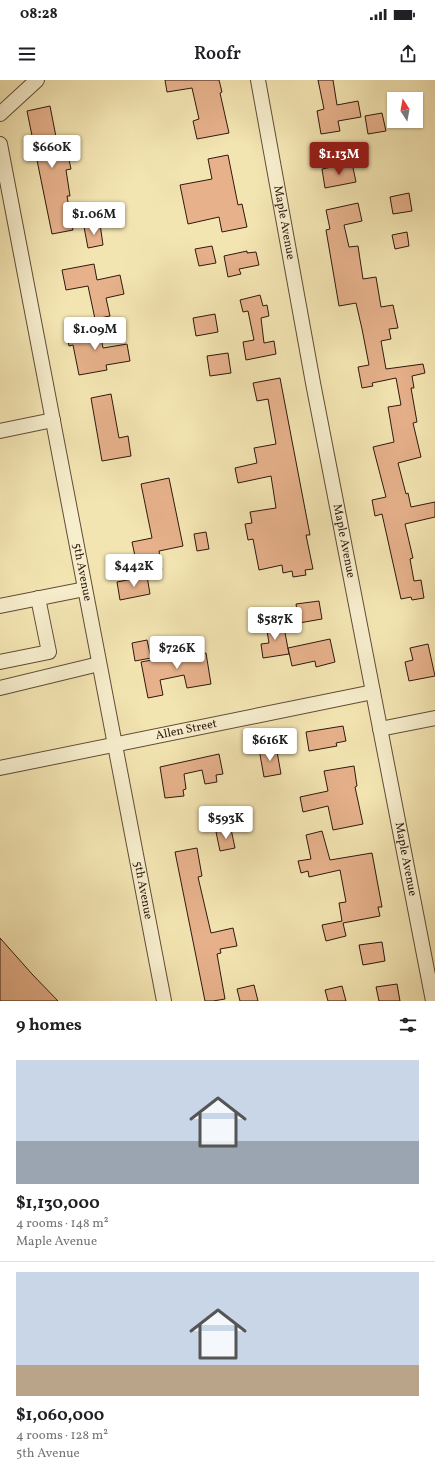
<!DOCTYPE html>
<html lang="en">
<head>
<meta charset="utf-8">
<style>
	:root { --surface:#fff; --page:#f6f6f6; --text:#202124; --muted:#757577; --line:#e0e0e0; --accent:#8f2418 }
	body { margin:0; font-family:Vollkorn,serif; background:var(--page); color:var(--text); height:100vh; display:flex; flex-direction:column; font-size:15px; white-space:nowrap }
	* { box-sizing:border-box; margin:0 }
	p { font-size:13px; color:var(--muted) }
	.icon { flex:none; width:22px; height:22px; fill:none; stroke:currentColor; stroke-width:2; stroke-linecap:round; stroke-linejoin:round }
	.map { position:relative; height:921px; overflow:hidden }
	.drawer { display:flex; flex-direction:column; background:var(--surface); flex:1 }
	.drawer>* { flex:none }
	.needle { width:26px; rotate:349deg }
	.buttons { position:absolute; left:387px; top:12px; display:grid; gap:8px }
	.buttons a { display:grid; place-items:center; width:36px; height:36px; border-radius:0px; background:var(--surface); box-shadow:0 1px 3px #0004; font-size:20px }
	.price { position:absolute; translate:-50% -34px; padding:0 9px; border-radius:4px; background:#fff; color:#222; font-size:13px; line-height:26px; filter:drop-shadow(0 1px 2px #0008) }
	.price::after { content:''; position:absolute; left:50%; top:24px; width:12px; height:9px; margin-left:-6px; background:inherit; clip-path:polygon(0 0,100% 0,50% 100%) }
	.price.current { background:var(--accent); color:#fff }
	ul { padding:0; list-style:none }
	li { display:grid; align-content:center; gap:8px; height:212px; padding:0 16px }
	li+li { border-top:1px solid var(--line) }
	li span { display:grid; place-items:center; height:124px; border-radius:0px; color:#555 }
	li>.icon { margin-inline-start:auto }
	span .icon { width:72px; height:72px; fill:#fffc; stroke-width:1 }
	li b { font-size:17px }
	h2 { display:flex; justify-content:space-between; align-items:center; height:48px; padding:0 16px; font-size:17px }
	.status { display:flex; justify-content:space-between; align-items:center; height:28px; padding:0 20px; background:var(--surface); direction:ltr }
	.status svg { height:11px; fill:currentColor }
	header { display:flex; justify-content:space-between; align-items:center; height:52px; padding:0 16px; background:var(--surface); font-size:18px; font-weight:600 }
	.map>svg:first-child { display:block }
</style>
</head>
<body>
<div class="status"><b>08:28</b><svg viewBox="0 0 49 12"><path d="M0 12V9h3v3zM5 12V6h3v6zM10 12V3h3v9zM15 12V0h3v12zM26 1h20v11H26zM47 4h2v5h-2z"/></svg></div>
<header><svg class="icon" aria-label="menu" viewBox="0 0 24 24"><path d="M4 6h16M4 12h16M4 18h16"/></svg>Roofr<svg class="icon" aria-label="share" viewBox="0 0 24 24"><path d="M12 15V3M7 8l5-5 5 5M5 13v7h14v-7"/></svg></header>
<div class="map">
<svg width="435" height="921" viewBox="0 0 435 921">
	<rect width="100%" height="100%" fill="#f3e5b2"/>
	<filter id="stains"><feTurbulence type="fractalNoise" baseFrequency=".005" numOctaves="4"/><feColorMatrix values="0 0 0 0 .2 0 0 0 0 .09 0 0 0 0 .02 0 0 0 .5 -.17"/></filter>
	<radialGradient id="worn" r=".72"><stop offset=".6" stop-color="#630" stop-opacity="0"/><stop offset="1" stop-color="#630" stop-opacity=".3"/></radialGradient>
	<g fill="#e6b18b" stroke="#2f190d">
		<polygon points="165,0 219,0 222,12 220,13 229,53 197,59 193,41 199,39 192,8 167,12"/>
		<polygon points="318,0 333,0 337,25 358,21 361,37 338,41 340,51 321,54 317,31 324,29"/>
		<polygon points="50,26 57,62 65,61 71,89 66,90 70,116 67,116 73,150 52,154 27,31"/>
		<polygon points="382,33 386,51 368,54 365,36"/>
		<polygon points="228,75 238,125 242,124 247,147 222,152 219,137 188,144 180,105 212,99 208,79"/>
		<polygon points="352,83 356,102 325,108 322,89"/>
		<polygon points="409,113 412,131 393,134 390,117"/>
		<polygon points="358,123 362,141 344,145 349,167 358,166 363,199 376,197 381,227 393,225 398,248 389,249 391,259 381,261 386,289 423,284 425,293 412,296 414,308 411,308 417,342 413,343 421,377 398,383 406,414 408,413 411,427 435,422 435,437 405,444 413,478 410,479 414,501 421,500 424,518 412,520 411,517 401,519 382,434 375,436 372,420 386,417 373,367 394,362 388,327 401,325 396,298 372,303 373,306 362,308 358,287 369,285 362,249 356,223 339,226 326,150 330,149 326,130"/>
		<polygon points="100,144 103,165 88,168 84,147"/>
		<polygon points="407,152 409,166 395,169 392,155"/>
		<polygon points="212,166 216,183 199,186 195,169"/>
		<polygon points="247,171 247,173 256,172 259,185 239,189 241,194 228,197 224,176"/>
		<polygon points="94,184 97,200 120,195 124,214 106,218 110,236 95,239 88,206 66,210 62,190"/>
		<polygon points="260,215 263,226 267,225 269,236 261,238 264,263 274,261 276,274 246,280 243,262 254,260 248,231 243,232 240,220"/>
		<polygon points="215,234 218,252 196,256 193,238"/>
		<polygon points="99,245 103,268 127,264 130,281 106,285 107,290 79,295 73,265 69,266 66,251"/>
		<polygon points="228,273 231,293 210,296 207,276"/>
		<polygon points="280,298 310,455 306,455 313,489 305,490 306,495 293,497 292,491 283,493 282,485 259,490 253,459 248,460 245,444 252,443 250,432 276,428 271,396 238,403 235,388 257,383 254,368 276,364 268,319 257,321 253,303"/>
		<polygon points="111,314 119,358 128,356 131,376 102,381 91,318"/>
		<polygon points="169,398 183,466 159,471 162,490 139,495 132,462 152,458 141,404"/>
		<polygon points="206,452 209,469 197,471 194,454"/>
		<polygon points="147,496 150,514 120,520 117,502"/>
		<polygon points="319,521 322,539 299,543 296,524"/>
		<polygon points="283,542 289,574 263,578 261,564 269,563 266,545"/>
		<polygon points="330,559 335,582 316,587 315,581 292,586 288,568"/>
		<polygon points="147,560 151,578 135,581 132,563"/>
		<polygon points="196,563 198,574 206,573 211,604 187,608 184,595 160,600 163,615 148,618 141,582 184,574 182,566"/>
		<polygon points="428,564 435,596 409,601 405,582 413,580 410,568"/>
		<polygon points="343,646 346,661 336,663 337,666 309,671 306,652"/>
		<polygon points="276,666 281,694 264,697 259,669"/>
		<polygon points="219,674 223,694 216,695 217,702 205,704 202,690 184,694 186,709 183,710 184,716 165,718 160,687"/>
		<polygon points="354,686 357,706 355,707 363,744 333,750 328,726 303,732 300,717 328,711 324,691"/>
		<polygon points="231,749 235,768 220,771 216,752"/>
		<polygon points="322,751 330,780 372,773 382,827 378,827 380,836 343,843 346,856 326,861 322,845 342,841 339,823 346,822 340,790 309,797 308,791 301,793 298,781 311,779 306,755"/>
		<polygon points="197,768 202,796 198,797 211,853 233,848 237,866 220,869 221,873 217,874 225,919 213,921 205,921 175,772"/>
		<polygon points="0,858 32,894 58,921 0,921"/>
		<polygon points="382,862 385,881 363,885 359,865"/>
		<polygon points="397,904 400,921 379,921 376,907"/>
		<polygon points="254,905 258,921 240,921 237,909"/>
		<polygon points="342,906 346,921 328,921 325,910"/>
	</g>
	<g fill="none" stroke-linecap="round" stroke-linejoin="round">
		<g stroke="#604c36" stroke-width="16">
			<g id="minor">
				<path id="s1" d="M258,0l55,303 120,618"/>
				<polyline points="0,34 37,0"/>
				<path id="s2" d="M0,64l164,857"/>
				<polyline points="0,351 53,340"/>
				<polyline points="0,526 85,509"/>
				<polyline points="0,582 49,572 38,518"/>
				<polyline points="0,608 99,584"/>
				<polyline points="380,649 435,638"/>
				<path id="s3" d="M0,688l373,-76"/>
			</g>
		</g>
		<use href="#minor" stroke="#f7eecd" stroke-width="14"/>
	</g>
	<g text-anchor="middle" dominant-baseline="central" stroke-width="4" stroke-linejoin="round" paint-order="stroke">
		<g font-size="12" fill="#2f190d" stroke="#f7eecd">
			<text stroke="none"><textPath href="#s1" startOffset="145">Maple Avenue</textPath></text>
			<text stroke="none"><textPath href="#s1" startOffset="469">Maple Avenue</textPath></text>
			<text stroke="none"><textPath href="#s2" startOffset="436">5th Avenue</textPath></text>
			<text stroke="none"><textPath href="#s3" startOffset="190">Allen Street</textPath></text>
			<text stroke="none"><textPath href="#s1" startOffset="793">Maple Avenue</textPath></text>
			<text stroke="none"><textPath href="#s2" startOffset="760">5th Avenue</textPath></text>
		</g>
	</g>
	<rect width="100%" height="100%" filter="url(#stains)"/>
	<rect width="100%" height="100%" fill="url(#worn)"/>
</svg>
<div class="buttons">
<a><svg class="needle" viewBox="-14 -14 28 28"><path d="M0-13l5 13h-10z" fill="#e53935"/><path d="M0 13l5-13h-10z" fill="#757577"/></svg></a>
</div>
<b class="price" style="left:52px;top:89px">$660K</b>
<b class="price current" style="left:339px;top:96px">$1.13M</b>
<b class="price" style="left:94px;top:156px">$1.06M</b>
<b class="price" style="left:95px;top:271px">$1.09M</b>
<b class="price" style="left:134px;top:508px">$442K</b>
<b class="price" style="left:275px;top:561px">$587K</b>
<b class="price" style="left:177px;top:590px">$726K</b>
<b class="price" style="left:270px;top:682px">$616K</b>
<b class="price" style="left:226px;top:760px">$593K</b>
</div>
<section class="drawer">
<h2>9 homes<svg class="icon" aria-label="filters" viewBox="0 0 24 24"><path d="M4 7h16M4 17h16"/><circle cx="9" cy="7" r="2"/><circle cx="15" cy="17" r="2"/></svg></h2>
<ul>
<li><span style="background:linear-gradient(#c9d6e8 65%,#9aa5b1 0)"><svg class="icon" aria-label="home" viewBox="0 0 24 24"><path d="M3 11l9-7 9 7M6 9v11h12V9"/></svg></span><div><b>$1,130,000</b><p>4 rooms · 148 m²</p><p>Maple Avenue</p></div></li>
<li><span style="background:linear-gradient(#c9d6e8 75%,#b9a48a 0)"><svg class="icon" aria-label="home" viewBox="0 0 24 24"><path d="M3 11l9-7 9 7M6 9v11h12V9"/></svg></span><div><b>$1,060,000</b><p>4 rooms · 128 m²</p><p>5th Avenue</p></div></li>
</ul>
</section>
</body>
</html>
